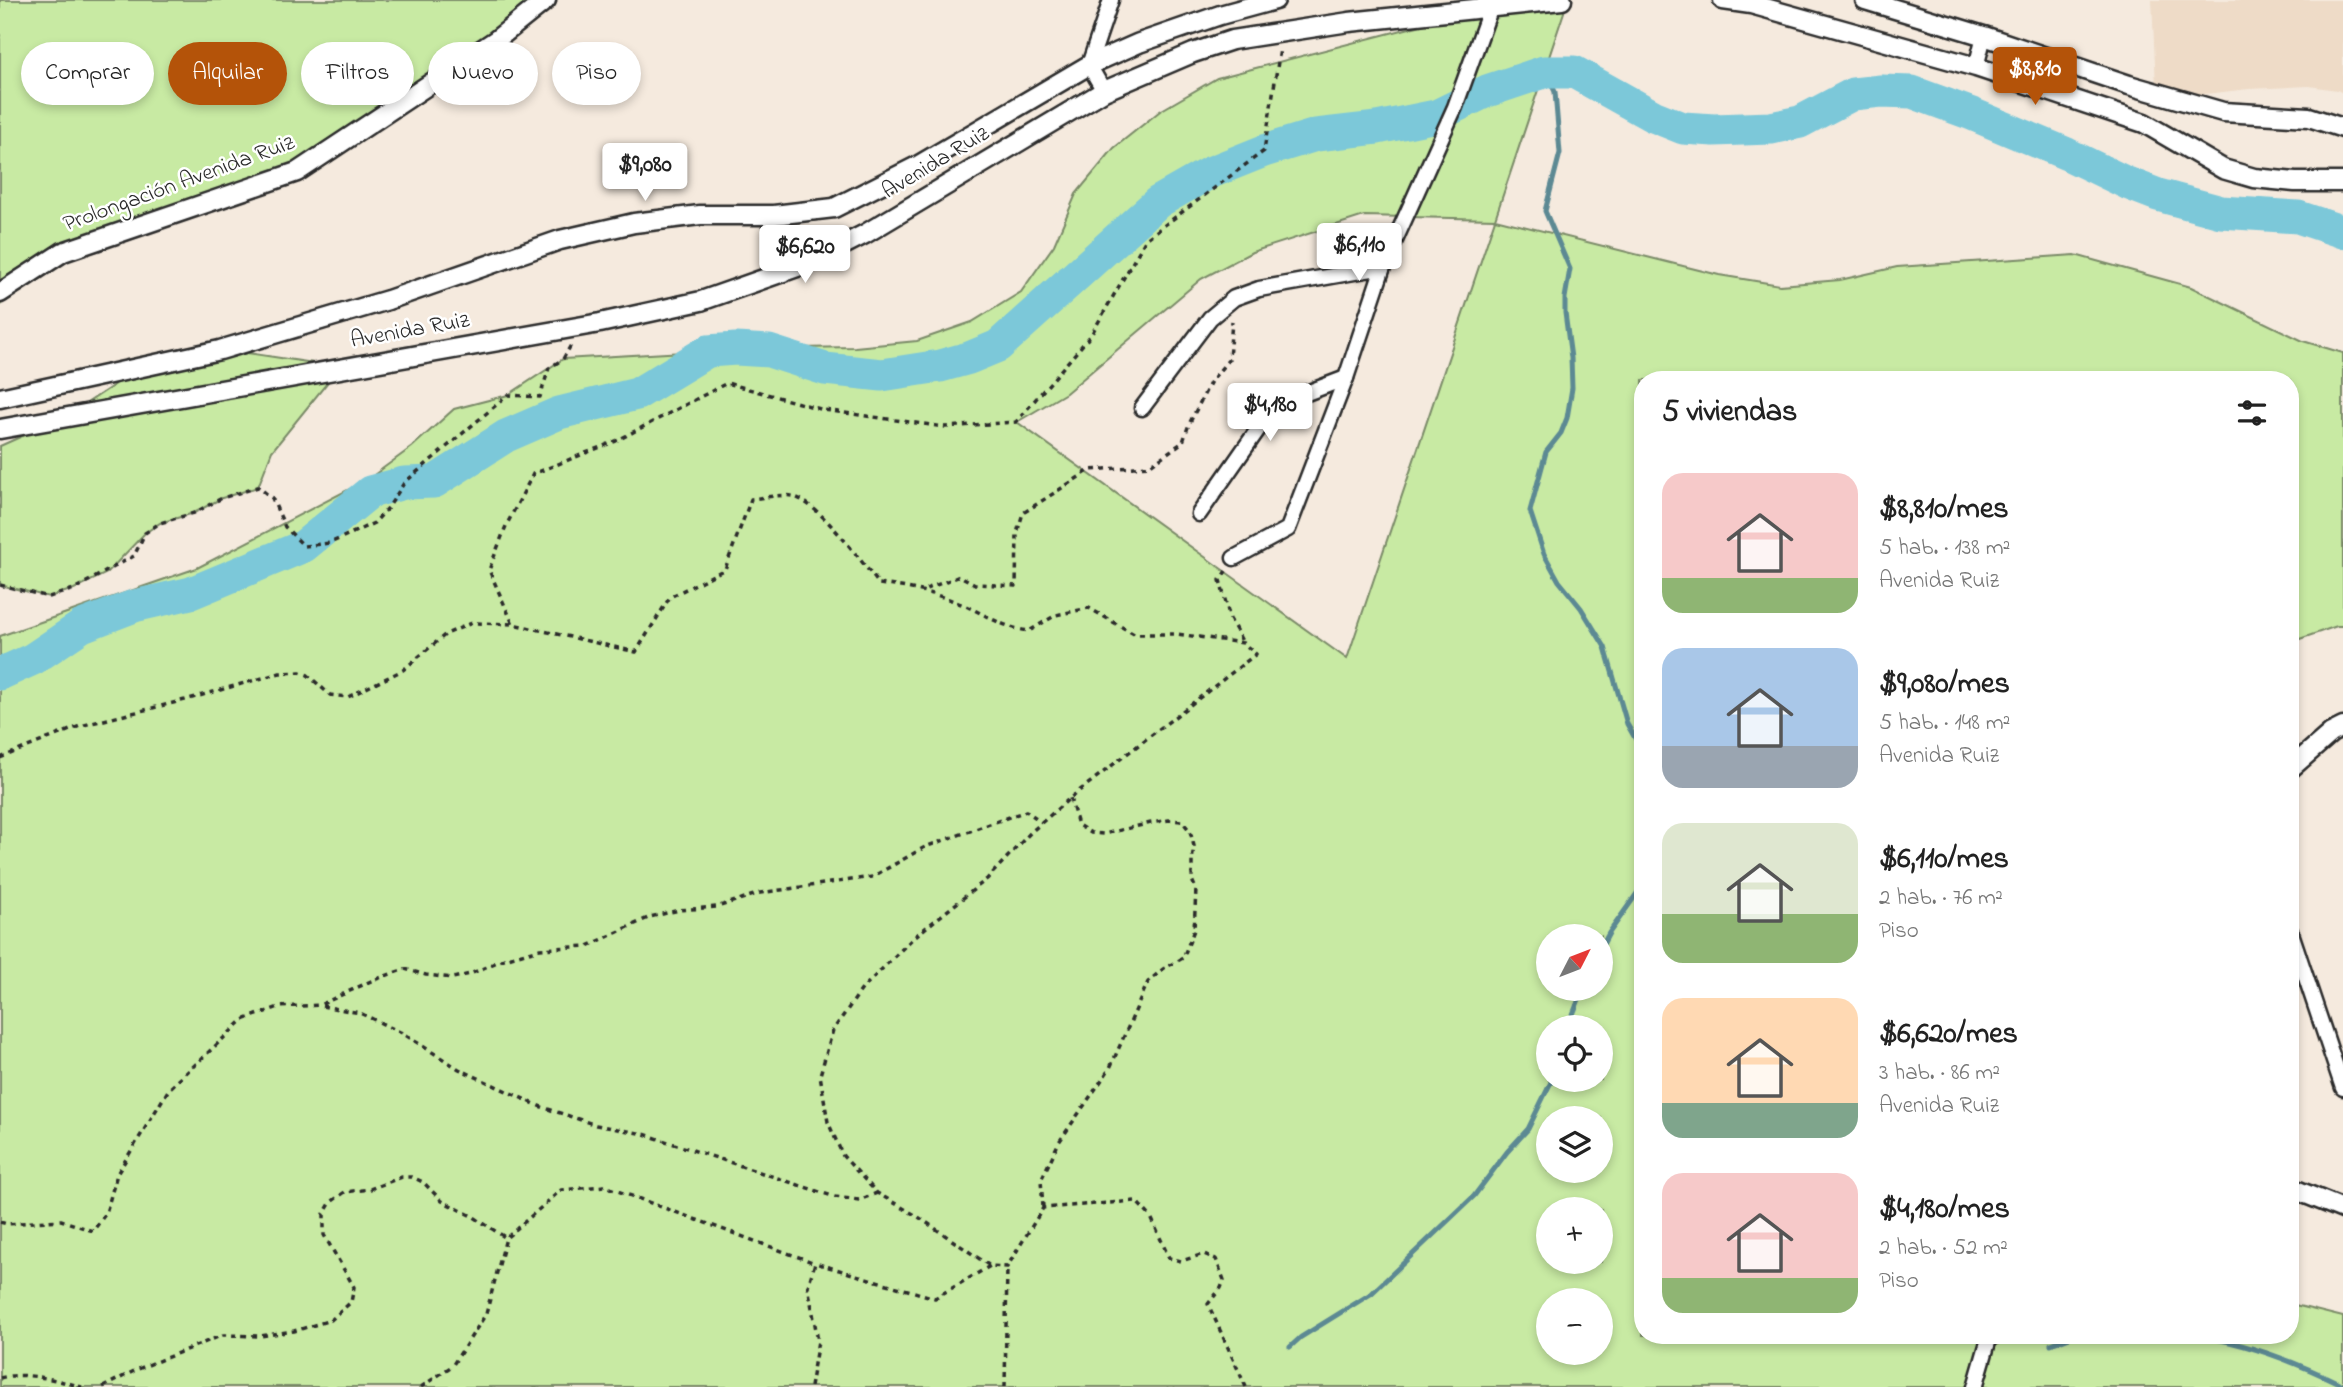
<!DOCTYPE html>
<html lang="es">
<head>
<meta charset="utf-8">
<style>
	:root { --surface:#fff; --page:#f2f2f2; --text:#222; --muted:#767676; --accent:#b45309 }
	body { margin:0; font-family:"Indie Flower",sans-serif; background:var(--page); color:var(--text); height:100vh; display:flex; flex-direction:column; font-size:26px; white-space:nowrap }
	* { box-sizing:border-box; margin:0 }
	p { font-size:23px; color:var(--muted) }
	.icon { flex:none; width:38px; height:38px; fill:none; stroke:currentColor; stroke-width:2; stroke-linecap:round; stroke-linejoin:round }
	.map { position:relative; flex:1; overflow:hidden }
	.panel { position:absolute; left:1634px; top:371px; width:665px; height:973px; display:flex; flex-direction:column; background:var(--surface); border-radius:28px; box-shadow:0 4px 10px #0003 }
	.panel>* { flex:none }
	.guide { position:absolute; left:21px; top:42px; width:665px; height:63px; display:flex; gap:14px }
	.needle { width:46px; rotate:48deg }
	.controls { position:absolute; left:1536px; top:924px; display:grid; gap:14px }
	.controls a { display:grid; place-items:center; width:77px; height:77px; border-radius:50%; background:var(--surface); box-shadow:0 4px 10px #0003; font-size:35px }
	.price { position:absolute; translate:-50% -60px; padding:0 16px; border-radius:7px; background:#fff; color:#222; font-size:23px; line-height:46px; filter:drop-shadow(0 2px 4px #0008) }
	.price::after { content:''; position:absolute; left:50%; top:42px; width:21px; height:16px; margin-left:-10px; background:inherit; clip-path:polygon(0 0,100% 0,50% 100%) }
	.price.on { background:var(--accent); color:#fff }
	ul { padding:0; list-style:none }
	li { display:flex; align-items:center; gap:21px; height:175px; padding:0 28px }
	li span { display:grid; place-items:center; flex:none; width:196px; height:140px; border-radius:21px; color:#555 }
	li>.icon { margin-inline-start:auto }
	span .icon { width:84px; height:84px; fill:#fffc; stroke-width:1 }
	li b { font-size:30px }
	h2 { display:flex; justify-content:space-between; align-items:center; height:84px; padding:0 28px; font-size:30px }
	.chip { padding:0 24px; border-radius:32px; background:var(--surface); box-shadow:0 4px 10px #0003; font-size:24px; line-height:63px }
	.chip.on { background:var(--accent); color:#fff }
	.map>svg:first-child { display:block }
</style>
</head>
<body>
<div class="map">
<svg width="2343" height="1387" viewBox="0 0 2343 1387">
	<rect width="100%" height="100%" fill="#f5eade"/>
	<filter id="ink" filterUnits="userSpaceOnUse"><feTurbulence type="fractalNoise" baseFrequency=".0143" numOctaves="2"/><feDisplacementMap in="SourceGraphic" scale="14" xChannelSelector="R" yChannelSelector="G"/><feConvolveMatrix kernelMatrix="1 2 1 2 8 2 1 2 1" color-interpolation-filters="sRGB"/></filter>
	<g filter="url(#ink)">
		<polygon fill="#eedbc7" points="2152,0 2343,0 2343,93 2337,90 2309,86 2249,89 2197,95 2156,87"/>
		<g fill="#c8eaa3" stroke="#7a8a67" stroke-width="2" fill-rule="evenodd">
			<polygon points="0,0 541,0 316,157 60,258 0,305"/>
			<path d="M1568,0l-73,219 224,56 61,10 60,-5 57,-13 178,-12 116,32 112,54 40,12v273h-6l-46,16v-262h-648v955h648v-31l52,13v70h-2343v-751l197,-68 170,-88 45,-33 42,-38 54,-14 55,-36 173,-10 119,-2 62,-6 55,-19 49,-30 33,-47 22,-51 38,-46 46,-37 57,-33 274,-71zM1364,216l131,3 -148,440 -330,-237 49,-29 135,-114 51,-27zM1549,936h52v53h-52zM1549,1027h52v53h-52zM1549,1118h52v53h-52zM1549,1209h52v53h-52zM1549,1300h52v53h-52z"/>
			<polygon points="227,350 340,367 272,451 258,487 222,498 194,513 160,523 145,533 107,573 74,589 49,597 0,585 0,446 67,416 128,376"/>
		</g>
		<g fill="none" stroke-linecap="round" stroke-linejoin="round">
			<g stroke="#5b8993" stroke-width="5">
				<polyline points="1544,72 1549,78 1555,92 1560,153 1545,211 1570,269 1565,298 1565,313 1571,358 1572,388 1567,418 1561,433 1546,452 1530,511 1544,554 1559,581 1581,608 1605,647 1627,724 1643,752"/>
				<polyline points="1601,948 1609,933 1643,885"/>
				<polyline points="1568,1027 1583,989"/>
				<path d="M2192,1335c49,6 106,28 151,50"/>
				<polyline points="2051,1344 2075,1335"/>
				<polyline points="1290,1347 1301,1337 1372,1293 1474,1196 1507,1152 1528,1129 1552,1080"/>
			</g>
			<polyline stroke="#7bc8d9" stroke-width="33" points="0,674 33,659 82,626 134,606 191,593 304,546 370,492 404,483 434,482 506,436 559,413 637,394 708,351 736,349 769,351 825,369 882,375 940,366 969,358 998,346 1158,202 1209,173 1264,151 1316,135 1377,128 1436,116 1487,91 1544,72 1574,72 1653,116 1683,128 1714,130 1771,128 1800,122 1853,94 1881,91 1912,92 1972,114 2067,154 2127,183 2158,195 2221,212 2298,217 2343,232"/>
			<g stroke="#2b2b2b" stroke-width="19">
				<g id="minor">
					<polyline points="1976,67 1984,36"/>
					<polyline points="1104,91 1089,65 1111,0"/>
					<polyline points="1142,408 1210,318 1234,298 1259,289 1383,267"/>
					<polyline points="1199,514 1275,405 1346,378"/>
					<polyline points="1234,558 1288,529 1346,378 1383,267 1455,107 1491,7"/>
					<polyline points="2291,933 2343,1088"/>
					<polyline points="1975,1387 1988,1342 1994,1335"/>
				</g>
			</g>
			<g stroke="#2b2b2b" stroke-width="23">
				<g id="tertiary">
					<polyline points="1723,0 1751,4 1976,67 2144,123 2223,169 2254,178 2295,182 2343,182"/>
					<polyline points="1865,0 1984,36 2129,85 2223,112 2309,117 2343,128"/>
					<polyline points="0,293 63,252 297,172 496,40 546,0"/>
					<polyline points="0,398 220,350 388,300 560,240 634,223 700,215 774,215 834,208 919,165 1089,65 1139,43 1220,15 1275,0"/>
					<polyline points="0,429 600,323 701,301 806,264 865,234 1104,91 1193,53 1232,40 1349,22 1562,0"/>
					<polyline points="2291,768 2331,733 2343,727"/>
					<polyline points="2291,1188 2343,1209"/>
				</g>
			</g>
			<g stroke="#2b2b2b" stroke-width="3.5" stroke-dasharray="5 5" stroke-linecap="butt">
				<polyline points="1226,571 1220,580 1230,619 1243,643"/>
				<polyline points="0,585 49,597 74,589 134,556 145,533 160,523 194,513 222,498 258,487 272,498 285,527 304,546 330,543 374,523 388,508 404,483 508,395 540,397 549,368 563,359 571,345"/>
				<polyline points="926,589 960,576 975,584 1016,586 1017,533 1023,513 1090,470 1149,466 1183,442 1189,424 1211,381 1229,359 1232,321"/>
				<polyline points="0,758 80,726 185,700 280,673 300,672 308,675 330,695 348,697 403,670 446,634 472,623 513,624"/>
				<polyline points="322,1006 360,1013 402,1033 459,1069 539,1106 596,1125 644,1134 835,1197 859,1200 877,1193"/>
				<polyline points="1043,1207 1041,1180 1059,1142 1110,1068 1148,982 1163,969 1183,958 1194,930 1196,889 1192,880 1192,861 1194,846 1190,831 1182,821 1169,820 1151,823 1104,834 1091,833 1078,825 1070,798"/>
				<polyline points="0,1222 7,1224 61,1220 93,1231 106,1213 117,1174 169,1089 243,1020 279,1007 320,1005 371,981 405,969 426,975 453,978 470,974 504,959 540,949 588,946 650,917 679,910 717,907 760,893 872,877 925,847 1026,811 1042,822"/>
				<path d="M0,1378c25,-7 57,2 82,9"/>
				<polyline points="103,1387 138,1369 223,1335 261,1336 294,1331 331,1320 351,1302 354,1287 324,1235 324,1214 331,1202 345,1192 370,1189 402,1177 412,1177 423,1182 442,1201 474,1217 506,1238"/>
				<polyline points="421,1387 452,1366 486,1314 506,1238 561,1190 604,1186 815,1263"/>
				<polyline points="810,1387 818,1341 808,1286 815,1263 935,1298 990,1266"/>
				<polyline points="1005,1387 1007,1267"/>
				<path d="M1246,1387l-38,-83 13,-16 3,-8 -8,-21 -12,-5 -23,7 -12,-3 -18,-41 -15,-16 -93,7 -36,59 -17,-1 -73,-50 -40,-23 -34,-37 -15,-34 -8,-47 13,-45 29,-41 51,-51 74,-59 44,-47 39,-34 186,-144 -13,-11 -66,-9h-43l-45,-26 -33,7 -27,16c-27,-4 -37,-13 -61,-24 -31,-14 -56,-19 -89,-23 -17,-22 -58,-78 -84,-87 -12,-4 -32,1 -44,2l-26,70 -55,28 -34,55 -123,-28 -24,-54 17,-44 27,-52 83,-33 111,-58 97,27 121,17 71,-5 75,-87 55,-96 118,-88 16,-102"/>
			</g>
			<use href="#minor" stroke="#fff" stroke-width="14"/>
			<use href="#tertiary" stroke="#fff" stroke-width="18"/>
		</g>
	</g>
	<g text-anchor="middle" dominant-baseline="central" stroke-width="5" stroke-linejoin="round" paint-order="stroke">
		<g font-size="23" fill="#2b2b2b" stroke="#fff">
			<text transform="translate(936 163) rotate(-31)">Avenida Ruiz</text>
			<text transform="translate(179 184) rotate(-20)">Prolongación Avenida Ruiz</text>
			<text transform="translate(410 331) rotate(-10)">Avenida Ruiz</text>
		</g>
	</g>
</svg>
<div class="controls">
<a><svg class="needle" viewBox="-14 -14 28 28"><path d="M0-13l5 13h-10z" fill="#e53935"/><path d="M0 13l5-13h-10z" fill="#767676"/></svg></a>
<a><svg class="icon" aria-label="locate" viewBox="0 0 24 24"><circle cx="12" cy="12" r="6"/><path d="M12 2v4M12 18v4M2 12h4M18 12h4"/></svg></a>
<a><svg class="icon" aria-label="layers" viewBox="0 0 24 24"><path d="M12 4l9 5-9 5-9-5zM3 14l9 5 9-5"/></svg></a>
<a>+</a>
<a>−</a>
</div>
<b class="price on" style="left:2035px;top:107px">$8,810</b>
<b class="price" style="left:645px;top:203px">$9,080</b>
<b class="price" style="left:1359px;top:283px">$6,110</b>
<b class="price" style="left:805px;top:285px">$6,620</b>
<b class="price" style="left:1270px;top:443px">$4,180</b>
<div class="guide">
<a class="chip">Comprar</a>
<a class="chip on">Alquilar</a>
<a class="chip">Filtros</a>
<a class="chip">Nuevo</a>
<a class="chip">Piso</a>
</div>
<section class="panel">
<h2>5 viviendas<svg class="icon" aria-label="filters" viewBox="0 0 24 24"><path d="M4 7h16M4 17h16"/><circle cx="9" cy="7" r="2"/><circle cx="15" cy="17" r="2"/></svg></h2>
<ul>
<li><span style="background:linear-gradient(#f6c9c9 75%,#8fb573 0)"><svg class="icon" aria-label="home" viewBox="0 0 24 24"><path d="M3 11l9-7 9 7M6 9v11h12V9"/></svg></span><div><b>$8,810/mes</b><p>5 hab. · 138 m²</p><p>Avenida Ruiz</p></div></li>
<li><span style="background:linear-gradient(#a9c7e8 70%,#9aa5b1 0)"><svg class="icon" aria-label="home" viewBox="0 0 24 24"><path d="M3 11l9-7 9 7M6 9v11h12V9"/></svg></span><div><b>$9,080/mes</b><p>5 hab. · 148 m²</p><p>Avenida Ruiz</p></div></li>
<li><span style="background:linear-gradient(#dfe7d0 65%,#8fb573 0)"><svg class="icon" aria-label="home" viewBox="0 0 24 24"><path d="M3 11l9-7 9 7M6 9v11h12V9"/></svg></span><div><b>$6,110/mes</b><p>2 hab. · 76 m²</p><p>Piso</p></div></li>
<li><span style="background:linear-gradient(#ffd9b3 75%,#7fa58c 0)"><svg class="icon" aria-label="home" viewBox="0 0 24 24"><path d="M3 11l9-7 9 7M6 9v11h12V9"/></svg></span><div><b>$6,620/mes</b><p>3 hab. · 86 m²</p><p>Avenida Ruiz</p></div></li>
<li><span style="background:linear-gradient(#f6c9c9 75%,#8fb573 0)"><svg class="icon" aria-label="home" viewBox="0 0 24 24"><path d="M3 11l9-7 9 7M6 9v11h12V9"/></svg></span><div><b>$4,180/mes</b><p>2 hab. · 52 m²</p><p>Piso</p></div></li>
</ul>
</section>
</div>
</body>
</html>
